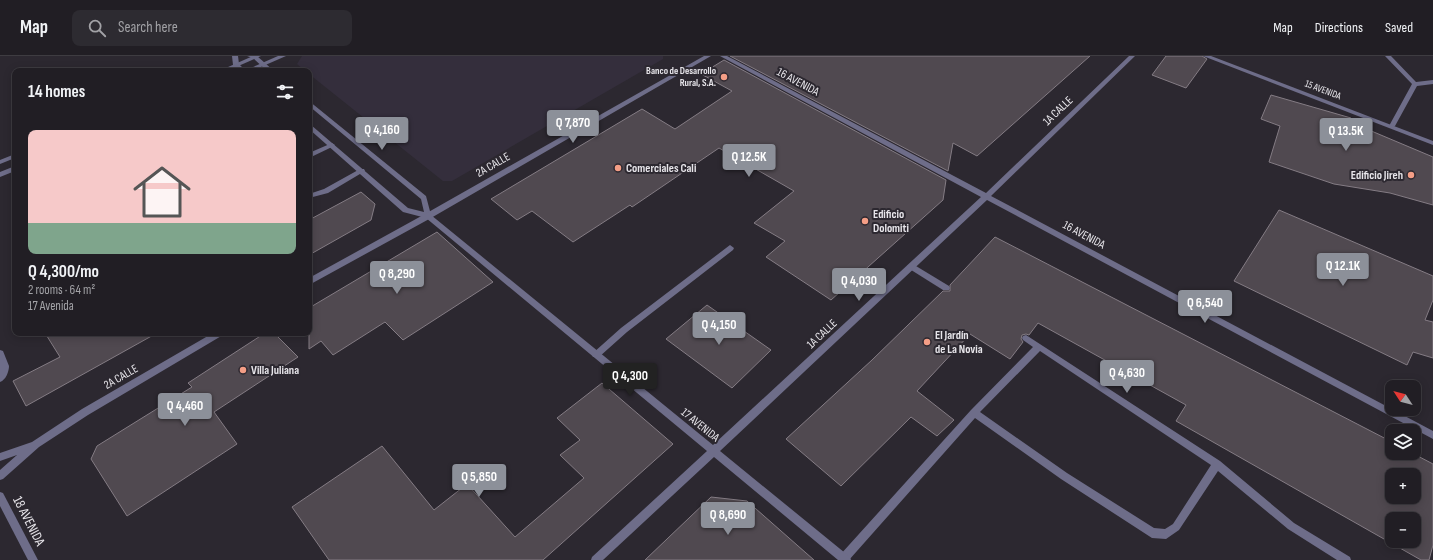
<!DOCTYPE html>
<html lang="en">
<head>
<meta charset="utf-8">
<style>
	:root { --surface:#211e24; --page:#2d2b31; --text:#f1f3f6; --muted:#a2a2a6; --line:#3e3c41; --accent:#8c9099 }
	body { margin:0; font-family:"Sofia Sans Condensed",sans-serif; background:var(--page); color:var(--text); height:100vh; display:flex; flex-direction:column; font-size:15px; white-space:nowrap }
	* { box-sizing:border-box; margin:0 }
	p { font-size:13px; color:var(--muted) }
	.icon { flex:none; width:22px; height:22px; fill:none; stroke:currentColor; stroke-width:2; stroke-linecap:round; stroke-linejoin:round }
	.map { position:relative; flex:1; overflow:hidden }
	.panel { position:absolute; left:12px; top:12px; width:300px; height:268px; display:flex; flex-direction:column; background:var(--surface); border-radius:8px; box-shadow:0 2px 10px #0003,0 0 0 1px var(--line) }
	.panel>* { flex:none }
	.needle { width:26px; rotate:306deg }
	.controls { position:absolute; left:1385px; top:324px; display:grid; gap:8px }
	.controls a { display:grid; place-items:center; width:36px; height:36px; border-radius:8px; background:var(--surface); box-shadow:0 2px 10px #0003,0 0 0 1px var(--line); font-size:20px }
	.price { position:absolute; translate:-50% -34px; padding:0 9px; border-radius:4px; background:var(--accent); color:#fff; font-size:13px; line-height:26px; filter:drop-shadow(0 1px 2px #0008) }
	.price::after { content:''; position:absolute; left:50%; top:24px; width:12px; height:9px; margin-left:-6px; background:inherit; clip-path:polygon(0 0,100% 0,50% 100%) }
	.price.on { background:#222; color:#fff }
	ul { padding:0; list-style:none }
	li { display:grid; align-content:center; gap:8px; height:212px; padding:0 16px }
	li span { display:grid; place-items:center; height:124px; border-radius:8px; color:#555 }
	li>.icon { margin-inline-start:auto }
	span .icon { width:72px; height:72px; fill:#fffc; stroke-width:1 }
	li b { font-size:17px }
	h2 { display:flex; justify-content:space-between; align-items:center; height:48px; padding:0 16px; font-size:17px }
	header { display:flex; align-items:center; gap:24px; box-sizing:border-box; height:56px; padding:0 20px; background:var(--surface); border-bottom:1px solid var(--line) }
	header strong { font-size:19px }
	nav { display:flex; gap:22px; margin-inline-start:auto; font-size:14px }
	.search { width:280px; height:36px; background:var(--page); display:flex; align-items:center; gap:10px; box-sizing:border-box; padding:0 14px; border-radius:8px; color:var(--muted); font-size:15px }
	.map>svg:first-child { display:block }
</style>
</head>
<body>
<header>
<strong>Map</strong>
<div class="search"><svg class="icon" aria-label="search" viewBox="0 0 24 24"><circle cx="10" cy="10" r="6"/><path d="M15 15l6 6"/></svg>Search here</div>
<nav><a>Map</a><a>Directions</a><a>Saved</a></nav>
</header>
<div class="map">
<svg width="1433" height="504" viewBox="0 0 1433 504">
	<rect width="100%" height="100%" fill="#2c2830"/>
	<polygon fill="#342e3c" points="302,0 663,0 663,3 452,125 443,125 309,18 309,15 305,15 297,8"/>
	<g fill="#504950" stroke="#847c84" fill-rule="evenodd">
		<polygon points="730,0 1090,0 977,100 953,87 948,115"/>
		<polygon points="1166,0 1202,0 1207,3 1186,32 1152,19"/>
		<polygon points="724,4 946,124 943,144 831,244 766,201 785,185 754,167 794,135 719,92 632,151 630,149 573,186 532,155 517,164 491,143 642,53 675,73 732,35 701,18"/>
		<polygon points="1271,39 1351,62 1350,66 1433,101 1433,149 1390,137 1334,128 1269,106 1280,70 1261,63"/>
		<polygon points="361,136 375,148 371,164 309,199 309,164"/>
		<polygon points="1279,154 1433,220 1433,244 1425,264 1433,266 1433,302 1413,296 1407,309 1234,225"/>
		<polygon points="437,176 493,226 403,284 385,266 333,299 321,285 309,293 309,252"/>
		<path d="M995,181l397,205v11h20l21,11v81l-4,15h-8l-245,-139 10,-16 -148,-82 -9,12 -3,-1 -4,1 -1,4 2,3 -13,17 -40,-25 -53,57 37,29 -17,16 -26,-19 -70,69 -55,-47 86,-79 71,-69h7v-6zM1392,419h22v22h-22zM1392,463h22v22h-22z"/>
		<polygon points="707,249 771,294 732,332 666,283"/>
		<polygon points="45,277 157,277 26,350 13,325 60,301"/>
		<polygon points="265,277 274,277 298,301 214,356 237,388 127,460 91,403 97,390 192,331 188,327"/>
		<polygon points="602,327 673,388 543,504 329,504 292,451 382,390 434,454 467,428 515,481 584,422 560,399 580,384 557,362"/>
		<polygon points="711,441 747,445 814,504 645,504"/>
	</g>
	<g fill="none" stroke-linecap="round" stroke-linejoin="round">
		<g fill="#6e6d89" fill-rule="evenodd">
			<polygon points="1385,0 1391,0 1416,26 1433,24 1433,28 1417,30 1395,70 1392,72 1389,70 1412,28"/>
			<polygon points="332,87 335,89 334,90 309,102 309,97"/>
			<polygon points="360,113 364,113 365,115 328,137 309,142 309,138 324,133"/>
			<polygon points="730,189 734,192 733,194 627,276 599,301 593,301 592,299 593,297 621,272"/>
			<polygon points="911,207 949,230 950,232 949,234 943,234 908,212 907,210"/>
			<path d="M1026,279l194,126 74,62 56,34 1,3h-14l-49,-31 -70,-58 -39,59 -13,9 -14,-1 -91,-59 -86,-61 -126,142h-9l-1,-2 1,-3 131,-145 62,-63 -10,-7 -1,-2 1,-2zM1040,295l171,114 -38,59 -8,5 -11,-1 -87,-55 -87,-61z"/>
			<path d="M0,294l3,1 6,15c0,5 -3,14 -9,16z"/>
		</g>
		<g fill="#6e6d89" fill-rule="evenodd">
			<polygon points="232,0 238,0 239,8 246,15 239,15 233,9"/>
			<polygon points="247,0 257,0 274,15 267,15 253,2"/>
			<polygon points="720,0 727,0 986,137 1129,0 1135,0 991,140 1433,375 1433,383 987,144 720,395 850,501 851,504 838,504 714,401 603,504 591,504 592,501 707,395 426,162 403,156 309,73 309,68 311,69 408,152 424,156 421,143 309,50 309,45 426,140 431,159 713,389 981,141"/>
			<polygon points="1203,0 1211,0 1433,85 1433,89"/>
			<polygon points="0,436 3,437 38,504 28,504 0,450"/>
		</g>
		<g fill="#6e6d89" fill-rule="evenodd">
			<polygon points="253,0 261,0 227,15 219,15"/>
			<polygon points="278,0 286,0 252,15 244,15"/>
			<polygon points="704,0 711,0 431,162 309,229 309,222 425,158"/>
			<polygon points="15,98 15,102 0,108 0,104"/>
			<polygon points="15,110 15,115 0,121 0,116"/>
			<polygon points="213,277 224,277 223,279 88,359 39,391 3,423 0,424 0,414 17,399 0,405 0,397 32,386 82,353"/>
		</g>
	</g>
	<g fill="#f49e86" stroke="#2c2830" stroke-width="1.5">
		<circle cx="724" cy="21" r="4"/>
		<circle cx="618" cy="112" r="4"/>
		<circle cx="1411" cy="119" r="4"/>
		<circle cx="865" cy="165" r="4"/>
		<circle cx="927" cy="286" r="4"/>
		<circle cx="243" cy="314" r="4"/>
	</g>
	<g text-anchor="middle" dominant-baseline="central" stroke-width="4" stroke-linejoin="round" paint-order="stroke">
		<g font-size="10" font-weight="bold" fill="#e7e5ea" stroke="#2c2830" text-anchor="end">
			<text x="716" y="15">Banco de Desarrollo<tspan x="716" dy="12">Rural, S.A.</tspan></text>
		</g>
		<g font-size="10" fill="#e7e5ea" stroke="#2c2830">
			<text transform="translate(1323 34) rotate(21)">15 AVENIDA</text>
		</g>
		<g font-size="12" fill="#e7e5ea" stroke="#2c2830">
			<text transform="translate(798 26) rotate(28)">16 AVENIDA</text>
			<text transform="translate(1058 55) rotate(-44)">1A CALLE</text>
			<text transform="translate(493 109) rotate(-30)">2A CALLE</text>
			<text transform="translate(1084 179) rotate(28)">16 AVENIDA</text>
			<text transform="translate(822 278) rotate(-43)">1A CALLE</text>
			<text transform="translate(121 321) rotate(-30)">2A CALLE</text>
			<text transform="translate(700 369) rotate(39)">17 AVENIDA</text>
		</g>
		<g font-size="12" font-weight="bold" fill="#e7e5ea" stroke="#2c2830" text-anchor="start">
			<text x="626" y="112">Comerciales Cali</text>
			<text x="1403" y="119" text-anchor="end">Edificio Jireh</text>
			<text x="873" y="158">Edificio<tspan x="873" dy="14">Dolomiti</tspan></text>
			<text x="935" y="279">El Jardín<tspan x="935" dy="14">de La Novia</tspan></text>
			<text x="251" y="314">Villa Juliana</text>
		</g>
		<g font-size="14" fill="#e7e5ea" stroke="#2c2830">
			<text transform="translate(29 465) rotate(63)">18 AVENIDA</text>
		</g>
	</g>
</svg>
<div class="controls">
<a><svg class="needle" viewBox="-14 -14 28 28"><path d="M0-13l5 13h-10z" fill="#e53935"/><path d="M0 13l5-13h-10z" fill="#a2a2a6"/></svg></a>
<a><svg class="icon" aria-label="layers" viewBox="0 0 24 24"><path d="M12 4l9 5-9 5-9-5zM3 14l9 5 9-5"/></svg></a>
<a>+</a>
<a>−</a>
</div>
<b class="price" style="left:573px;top:88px">Q 7,870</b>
<b class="price" style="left:382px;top:95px">Q 4,160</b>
<b class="price" style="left:1346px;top:96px">Q 13.5K</b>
<b class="price" style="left:749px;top:122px">Q 12.5K</b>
<b class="price" style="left:1343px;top:231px">Q 12.1K</b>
<b class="price" style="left:397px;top:239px">Q 8,290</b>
<b class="price" style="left:859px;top:246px">Q 4,030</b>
<b class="price" style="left:1205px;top:268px">Q 6,540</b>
<b class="price" style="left:719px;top:290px">Q 4,150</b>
<b class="price" style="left:1127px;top:338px">Q 4,630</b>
<b class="price on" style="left:630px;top:341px">Q 4,300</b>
<b class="price" style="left:185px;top:371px">Q 4,460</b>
<b class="price" style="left:479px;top:442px">Q 5,850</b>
<b class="price" style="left:728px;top:480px">Q 8,690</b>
<section class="panel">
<h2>14 homes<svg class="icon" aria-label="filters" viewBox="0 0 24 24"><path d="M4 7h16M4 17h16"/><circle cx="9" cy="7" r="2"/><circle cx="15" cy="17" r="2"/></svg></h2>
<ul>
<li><span style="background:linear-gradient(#f6c9c9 75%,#7fa58c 0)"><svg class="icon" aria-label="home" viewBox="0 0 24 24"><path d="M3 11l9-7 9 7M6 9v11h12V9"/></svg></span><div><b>Q 4,300/mo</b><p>2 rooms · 64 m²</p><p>17 Avenida</p></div></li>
</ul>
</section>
</div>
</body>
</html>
